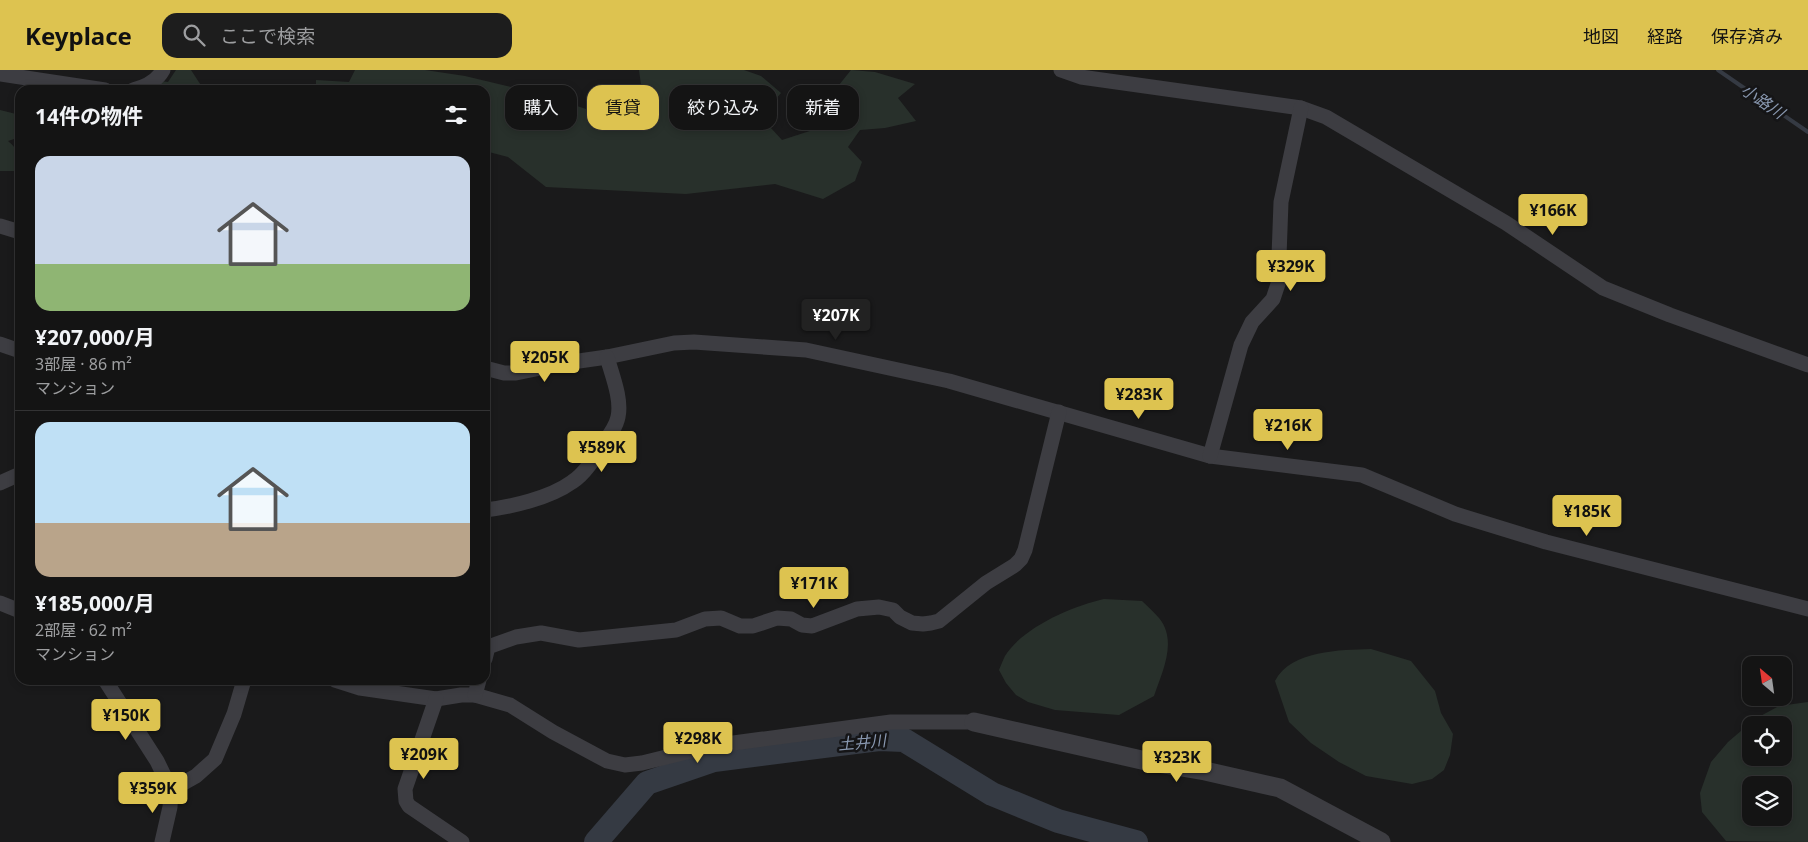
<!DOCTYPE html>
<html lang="ja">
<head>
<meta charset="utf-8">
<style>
	:root { --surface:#141414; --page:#1d1d1d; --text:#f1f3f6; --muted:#9d9ea0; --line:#333334; --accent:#ddc350 }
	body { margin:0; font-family:"Noto Sans","Noto Sans JP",sans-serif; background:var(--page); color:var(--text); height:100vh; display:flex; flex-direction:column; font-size:19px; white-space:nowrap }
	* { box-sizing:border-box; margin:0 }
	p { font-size:16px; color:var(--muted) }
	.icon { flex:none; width:28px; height:28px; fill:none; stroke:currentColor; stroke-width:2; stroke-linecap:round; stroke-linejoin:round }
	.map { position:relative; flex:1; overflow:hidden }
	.side { position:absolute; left:15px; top:15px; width:475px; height:600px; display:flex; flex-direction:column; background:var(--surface); border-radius:15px; box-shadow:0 2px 8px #0003,0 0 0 1px var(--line) }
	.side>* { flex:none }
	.top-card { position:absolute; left:505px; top:15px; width:475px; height:45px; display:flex; gap:10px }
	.needle { width:32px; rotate:331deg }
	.fabs { position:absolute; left:1742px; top:586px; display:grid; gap:10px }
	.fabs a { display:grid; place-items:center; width:50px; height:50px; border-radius:10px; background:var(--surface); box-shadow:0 2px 8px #0003,0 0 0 1px var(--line); font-size:25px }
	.price { position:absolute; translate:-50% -42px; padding:0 11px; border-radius:5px; background:var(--accent); color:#111; font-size:16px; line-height:32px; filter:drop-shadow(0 1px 2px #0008) }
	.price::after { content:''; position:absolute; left:50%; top:30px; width:15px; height:11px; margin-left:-8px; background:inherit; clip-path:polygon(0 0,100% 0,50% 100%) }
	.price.current { background:#222; color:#fff }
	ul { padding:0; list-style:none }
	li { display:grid; align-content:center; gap:10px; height:265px; padding:0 20px }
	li+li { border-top:1px solid var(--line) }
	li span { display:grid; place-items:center; height:155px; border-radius:15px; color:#555 }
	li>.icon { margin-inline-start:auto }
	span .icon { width:90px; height:90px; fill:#fffc; stroke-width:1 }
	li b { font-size:21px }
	h2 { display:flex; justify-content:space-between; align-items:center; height:60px; padding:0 20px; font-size:21px }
	.chip { padding:0 18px; border-radius:15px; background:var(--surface); box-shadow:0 2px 8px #0003,0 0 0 1px var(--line); font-size:18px; line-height:45px }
	.chip.current { background:var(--accent); color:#111 }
	header { display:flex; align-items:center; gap:30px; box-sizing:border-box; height:70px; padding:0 25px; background:var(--accent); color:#111 }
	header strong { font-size:24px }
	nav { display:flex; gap:28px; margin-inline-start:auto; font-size:18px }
	.search { width:350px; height:45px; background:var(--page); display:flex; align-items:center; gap:12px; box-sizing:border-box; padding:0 18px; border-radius:15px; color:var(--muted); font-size:19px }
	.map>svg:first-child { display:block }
</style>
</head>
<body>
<header>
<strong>Keyplace</strong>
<div class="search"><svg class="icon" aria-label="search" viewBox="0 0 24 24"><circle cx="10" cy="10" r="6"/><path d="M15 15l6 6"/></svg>ここで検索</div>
<nav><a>地図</a><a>経路</a><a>保存済み</a></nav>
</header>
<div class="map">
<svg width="1808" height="772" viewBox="0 0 1808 772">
	<rect width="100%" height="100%" fill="#1a1a1b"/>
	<g fill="#28302b" fill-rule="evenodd">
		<polygon points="176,0 191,0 204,20 143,20 161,11 168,12"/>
		<polygon points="355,0 425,0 465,6 541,24 586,39 641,15 639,0 744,0 761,6 781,23 768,38 770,57 782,70 819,58 835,20 851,0 875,2 915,14 898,28 916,51 885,58 860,60 848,77 862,92 855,111 823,129 775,114 686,124 546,117 508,87 485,81 485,20 316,20 316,10 349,12"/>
		<path d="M0,40l20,5v22l-12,4c11,9 12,16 12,30h-20z"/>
		<path d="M1104,529l38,2c6,6 12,11 17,17 19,23 3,54 -5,78l-35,19 -64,-5 -27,-8 -12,-7 -10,-12 -7,-13c2,-5 4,-10 6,-14 18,-29 68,-50 99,-57z"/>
		<path d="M1371,579l40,12 24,30 6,22 12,21 -3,21 -6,15 -12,9 -20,5 -46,-8 -27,-14 -28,-19 -22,-21 -14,-41c16,-31 66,-31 96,-32z"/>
		<path d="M1808,632v140l-82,-1 -24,-29 -2,-19 11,-31 17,-20 27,-23 24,-13zM1751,655h33v33h-33zM1751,715h33v33h-33z"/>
	</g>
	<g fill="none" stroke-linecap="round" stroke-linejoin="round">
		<polyline stroke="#353a43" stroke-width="4" points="1718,0 1808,62"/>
		<polyline stroke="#353a43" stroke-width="24" points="596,772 647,713 714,690 879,669 904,670 992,724 1058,751 1136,772"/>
		<g stroke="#3d3d42" stroke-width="15">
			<polyline points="1061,0 1081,7 1301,38 1326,47 1506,153 1603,218 1670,245 1808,295"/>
			<polyline points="0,4 105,20"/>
			<path d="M133,20c12,-3 24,-9 30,-20"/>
			<polyline points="0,156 20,162"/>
			<polyline points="0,274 20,281"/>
			<polyline points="485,298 504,303 516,303 565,293 607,287 674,273 694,272 806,280 949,311 1210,386 1362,405 1455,444 1546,472 1808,539"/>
			<polyline points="1210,386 1241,275 1252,252 1273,229 1278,214 1281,132 1301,38"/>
			<polyline points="0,413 20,404"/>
			<path d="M485,440c26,-3 65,-12 87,-28 13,-8 23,-25 31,-38 6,-8 13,-17 15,-27 4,-18 -6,-42 -11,-60"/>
			<polyline points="0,533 20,541"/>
			<polyline points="485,589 488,577 516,567 541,563 579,570 676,560 705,549 721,548 740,556 753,556 777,548 791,549 802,555 812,556 857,539 879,537 893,540 900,547 912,553 923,554 931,553 939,551 986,513 1015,495 1021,489 1025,480 1059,342"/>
			<polyline points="105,610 157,691 171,720 170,737 162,772"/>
			<polyline points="335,610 360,618 436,629 461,625 475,625 510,635 553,662 607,691 625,695 642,693 711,676 891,652 974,652"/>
			<polyline points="475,625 479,610"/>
			<polyline points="436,629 405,719 406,731 409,736 462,772"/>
			<polyline points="171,720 196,706 215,689 234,644 244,610"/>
		</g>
		<polyline stroke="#3d3d42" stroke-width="19" points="974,652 1146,691 1205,701 1280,718 1381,772"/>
	</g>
	<g text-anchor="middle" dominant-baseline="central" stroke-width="5" stroke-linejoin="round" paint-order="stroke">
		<g font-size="16" font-style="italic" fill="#8998b0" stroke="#151517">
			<text transform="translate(1763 31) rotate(34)">小路川</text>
			<text transform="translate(862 672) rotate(-5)">土井川</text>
		</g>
	</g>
</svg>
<div class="fabs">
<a><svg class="needle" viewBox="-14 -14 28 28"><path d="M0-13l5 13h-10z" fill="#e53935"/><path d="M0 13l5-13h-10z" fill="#9d9ea0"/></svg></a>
<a><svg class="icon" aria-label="locate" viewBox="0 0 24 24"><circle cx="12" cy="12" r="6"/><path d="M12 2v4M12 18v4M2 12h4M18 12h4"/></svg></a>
<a><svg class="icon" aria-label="layers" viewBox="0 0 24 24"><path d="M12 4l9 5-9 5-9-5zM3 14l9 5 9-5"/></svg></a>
</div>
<b class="price" style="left:1553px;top:166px">¥166K</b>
<b class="price" style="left:1291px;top:222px">¥329K</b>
<b class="price current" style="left:836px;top:271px">¥207K</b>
<b class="price" style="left:545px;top:313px">¥205K</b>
<b class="price" style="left:1139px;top:350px">¥283K</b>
<b class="price" style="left:1288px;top:381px">¥216K</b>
<b class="price" style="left:602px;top:403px">¥589K</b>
<b class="price" style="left:1587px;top:467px">¥185K</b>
<b class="price" style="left:814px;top:539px">¥171K</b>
<b class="price" style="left:126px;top:671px">¥150K</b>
<b class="price" style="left:698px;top:694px">¥298K</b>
<b class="price" style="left:424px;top:710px">¥209K</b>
<b class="price" style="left:1177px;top:713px">¥323K</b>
<b class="price" style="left:153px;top:744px">¥359K</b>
<div class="top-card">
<a class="chip">購入</a>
<a class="chip current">賃貸</a>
<a class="chip">絞り込み</a>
<a class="chip">新着</a>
</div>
<section class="side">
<h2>14件の物件<svg class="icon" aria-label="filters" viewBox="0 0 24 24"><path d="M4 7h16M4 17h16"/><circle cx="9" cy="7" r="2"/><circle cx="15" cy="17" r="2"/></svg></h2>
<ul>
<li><span style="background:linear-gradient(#c9d6e8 70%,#8fb573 0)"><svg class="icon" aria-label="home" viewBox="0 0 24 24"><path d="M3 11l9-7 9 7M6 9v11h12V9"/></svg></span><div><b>¥207,000/月</b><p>3部屋 · 86 m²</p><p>マンション</p></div></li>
<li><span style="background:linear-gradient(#bfe0f5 65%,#b9a48a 0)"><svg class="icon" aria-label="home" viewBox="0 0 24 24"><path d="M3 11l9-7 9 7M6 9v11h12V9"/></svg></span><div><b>¥185,000/月</b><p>2部屋 · 62 m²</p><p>マンション</p></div></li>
</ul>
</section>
</div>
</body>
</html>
